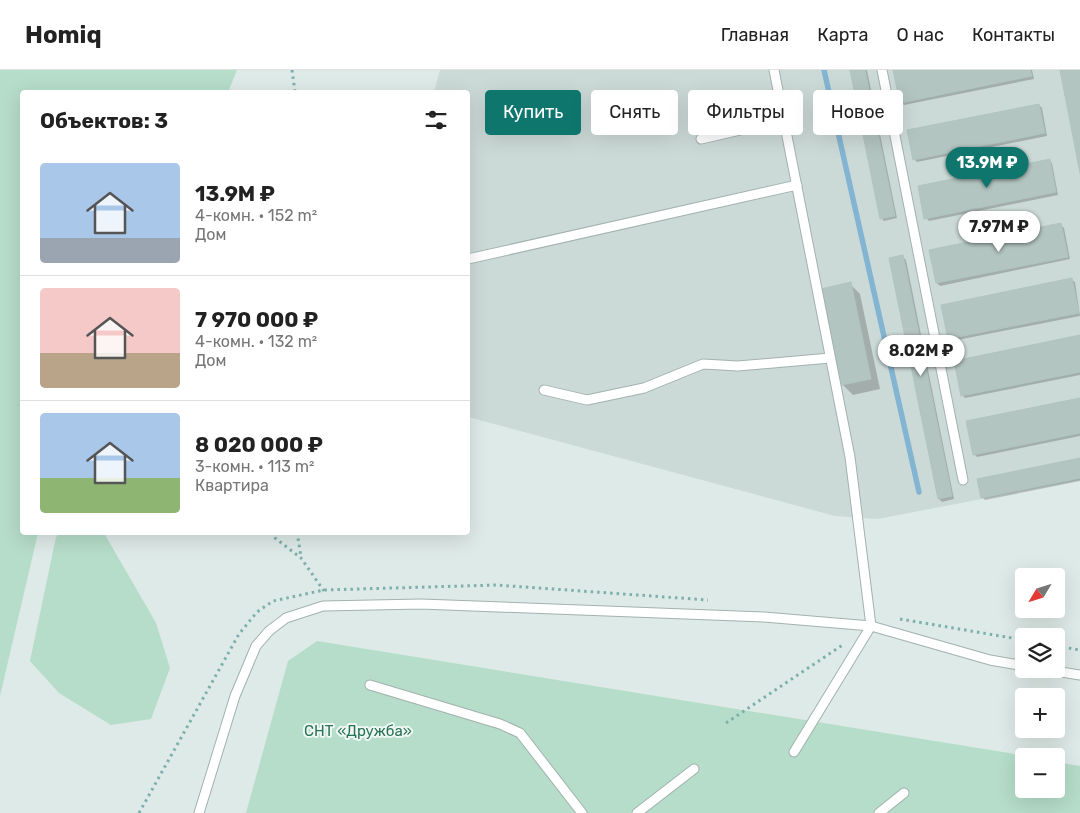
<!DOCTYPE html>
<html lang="ru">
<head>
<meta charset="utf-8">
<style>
	:root { --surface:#fff; --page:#f6f6f6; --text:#222; --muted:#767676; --line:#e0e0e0; --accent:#0f766e }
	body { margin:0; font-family:Rubik,sans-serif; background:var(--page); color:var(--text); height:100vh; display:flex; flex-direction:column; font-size:19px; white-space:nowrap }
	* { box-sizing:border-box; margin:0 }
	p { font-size:16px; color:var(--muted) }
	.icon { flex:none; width:28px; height:28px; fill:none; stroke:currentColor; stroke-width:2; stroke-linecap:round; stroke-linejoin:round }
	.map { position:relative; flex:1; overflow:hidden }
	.side { position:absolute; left:20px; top:20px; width:450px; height:445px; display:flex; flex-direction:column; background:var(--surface); border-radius:5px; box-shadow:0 5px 20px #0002 }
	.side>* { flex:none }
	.top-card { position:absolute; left:485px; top:20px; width:475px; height:45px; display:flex; gap:10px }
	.needle { width:32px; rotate:232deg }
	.controls { position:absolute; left:1015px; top:498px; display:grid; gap:10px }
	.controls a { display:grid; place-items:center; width:50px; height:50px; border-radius:5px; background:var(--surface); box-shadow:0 5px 20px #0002; font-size:25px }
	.price { position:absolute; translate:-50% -42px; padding:0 11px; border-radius:18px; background:#fff; color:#222; font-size:16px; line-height:32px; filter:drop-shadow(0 1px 2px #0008) }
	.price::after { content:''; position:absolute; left:50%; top:30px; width:15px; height:11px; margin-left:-8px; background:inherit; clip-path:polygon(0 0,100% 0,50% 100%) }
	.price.active { background:var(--accent); color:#fff }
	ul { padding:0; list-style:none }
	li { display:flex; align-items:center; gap:15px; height:125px; padding:0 20px }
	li+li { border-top:1px solid var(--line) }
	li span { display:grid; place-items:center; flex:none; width:140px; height:100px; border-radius:5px; color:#555 }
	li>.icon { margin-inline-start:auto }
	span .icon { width:60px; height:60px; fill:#fffc; stroke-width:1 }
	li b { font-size:21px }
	h2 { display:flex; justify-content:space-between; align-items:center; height:60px; padding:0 20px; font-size:21px }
	.pill { padding:0 18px; border-radius:5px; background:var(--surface); box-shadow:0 5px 20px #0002; font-size:18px; line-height:45px }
	.pill.active { background:var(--accent); color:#fff }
	header { display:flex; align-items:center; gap:30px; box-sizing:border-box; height:70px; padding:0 25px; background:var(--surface); border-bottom:1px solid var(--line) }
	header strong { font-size:24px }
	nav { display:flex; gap:28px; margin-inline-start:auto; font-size:18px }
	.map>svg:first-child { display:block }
</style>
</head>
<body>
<header>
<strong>Homiq</strong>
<nav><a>Главная</a><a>Карта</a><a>О нас</a><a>Контакты</a></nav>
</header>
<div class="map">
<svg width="1080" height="743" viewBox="0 0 1080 743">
	<rect width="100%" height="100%" fill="#deeae7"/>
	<polygon fill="#ccdad7" points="440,0 1080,0 1080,410 878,449 835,446 468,347 468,22 434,22"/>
	<g fill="#b5ddc9">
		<polygon points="0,0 237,0 228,22 22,22 22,462 38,463 0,626"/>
		<polygon points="60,463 104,463 156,553 170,598 151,649 111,655 59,623 30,591 56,467"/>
		<polygon points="317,571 1027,686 1024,686 1024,719 1056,719 1056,692 1080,696 1080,743 246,743 288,591"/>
	</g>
	<g fill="#0003">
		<polygon points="851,0 867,0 897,148 884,151 881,148"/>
		<polygon points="898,0 1032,0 1034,9 904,35 901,32"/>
		<polygon points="1039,35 1042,38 1047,66 917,92 914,89"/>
		<polygon points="1049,90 1052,93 1058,125 929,151 926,148"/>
		<polygon points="1061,155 1064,158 1070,189 940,216 937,213"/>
		<polygon points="903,187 906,190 954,429 942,432 939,429"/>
		<polygon points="1072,210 1075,212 1080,246 952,271 949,269"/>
		<polygon points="850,214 860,224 880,319 853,325 843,315"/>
		<polygon points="1080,267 1080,305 965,328 962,325"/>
		<polygon points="1080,329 1080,366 977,387 974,384"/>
		<polygon points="1080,390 1080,411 985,430 982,427"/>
	</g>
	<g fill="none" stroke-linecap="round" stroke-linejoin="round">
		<polyline stroke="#83b5d2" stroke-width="5.5" points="824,0 919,422"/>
	</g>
	<g fill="#b3c5c1" stroke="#b0c4c0">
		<polygon points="850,0 865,0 895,146 880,149"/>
		<polygon points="893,0 1030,0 1032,6 900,33"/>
		<polygon points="1060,0 1080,0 1080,103"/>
		<polygon points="1039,34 1045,63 913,90 907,60"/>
		<polygon points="1050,89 1056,122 924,149 918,116"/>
		<polygon points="1061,153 1068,187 936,213 929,180"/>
		<polygon points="903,185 952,426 938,429 889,188"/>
		<polygon points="1072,208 1079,243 948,269 941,235"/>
		<polygon points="851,212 871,309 842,315 821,219"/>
		<polygon points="1080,265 1080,302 961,326 954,291"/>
		<polygon points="1080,328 1080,363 973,385 966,351"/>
		<polygon points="1080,388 1080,408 981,428 977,409"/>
	</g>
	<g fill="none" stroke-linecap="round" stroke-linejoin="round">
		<g stroke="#a1b2af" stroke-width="11">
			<g id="service">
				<polyline points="774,0 850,387 871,556 794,682"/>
				<polyline points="882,0 963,410"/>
				<polyline points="701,69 784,50"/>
				<polyline points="468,189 797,115"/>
				<polyline points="544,320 587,330 644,318 703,294 738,296 830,288"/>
				<polyline points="1043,599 1080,605"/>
				<polyline points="370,615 500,654 520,663 582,743"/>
				<polyline points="199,743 235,626 256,576 269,561 286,548 323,536 421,534 764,547 871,556 990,590 1024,596"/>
				<polyline points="637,743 694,699"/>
				<polyline points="879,743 904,723"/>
			</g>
		</g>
		<g stroke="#7dafab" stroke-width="3" stroke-dasharray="2.5 4" stroke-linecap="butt">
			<polyline points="292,0 295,22"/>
			<polyline points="271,462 275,468 301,488 324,521"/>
			<polyline points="297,462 301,487"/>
			<polyline points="900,549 1024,570"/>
			<polyline points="1056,576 1080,580"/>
			<polyline points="726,653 844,574"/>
			<polyline points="139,743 239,564 257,542 273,531 324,520 496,515 708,530"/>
		</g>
		<use href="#service" stroke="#fff" stroke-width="9"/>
	</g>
	<g text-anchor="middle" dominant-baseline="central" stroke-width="4" stroke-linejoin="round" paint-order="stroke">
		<g font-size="15" fill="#287255" stroke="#eef7f4">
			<text x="358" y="661">СНТ «Дружба»</text>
		</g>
	</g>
</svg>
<div class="controls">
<a><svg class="needle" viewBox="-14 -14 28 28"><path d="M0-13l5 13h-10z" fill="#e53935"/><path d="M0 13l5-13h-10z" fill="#767676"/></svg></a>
<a><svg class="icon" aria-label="layers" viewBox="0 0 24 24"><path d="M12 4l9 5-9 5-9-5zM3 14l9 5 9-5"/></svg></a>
<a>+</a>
<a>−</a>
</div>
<b class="price active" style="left:987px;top:119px">13.9M ₽</b>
<b class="price" style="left:999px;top:183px">7.97M ₽</b>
<b class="price" style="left:921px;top:307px">8.02M ₽</b>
<div class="top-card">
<a class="pill active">Купить</a>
<a class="pill">Снять</a>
<a class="pill">Фильтры</a>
<a class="pill">Новое</a>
</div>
<section class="side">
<h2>Объектов: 3<svg class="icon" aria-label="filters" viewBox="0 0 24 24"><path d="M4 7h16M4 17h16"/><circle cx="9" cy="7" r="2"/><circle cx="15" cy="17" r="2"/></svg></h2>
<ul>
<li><span style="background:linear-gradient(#a9c7e8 75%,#9aa5b1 0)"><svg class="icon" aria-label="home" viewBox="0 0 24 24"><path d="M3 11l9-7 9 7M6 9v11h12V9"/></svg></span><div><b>13.9M ₽</b><p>4-комн. · 152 m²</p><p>Дом</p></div></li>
<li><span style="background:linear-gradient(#f6c9c9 65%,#b9a48a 0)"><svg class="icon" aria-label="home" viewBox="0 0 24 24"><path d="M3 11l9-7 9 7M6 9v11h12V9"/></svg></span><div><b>7 970 000 ₽</b><p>4-комн. · 132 m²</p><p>Дом</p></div></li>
<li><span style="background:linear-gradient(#a9c7e8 65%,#8fb573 0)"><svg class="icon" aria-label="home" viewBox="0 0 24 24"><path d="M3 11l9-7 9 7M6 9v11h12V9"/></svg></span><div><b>8 020 000 ₽</b><p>3-комн. · 113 m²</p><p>Квартира</p></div></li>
</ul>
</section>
</div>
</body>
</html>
